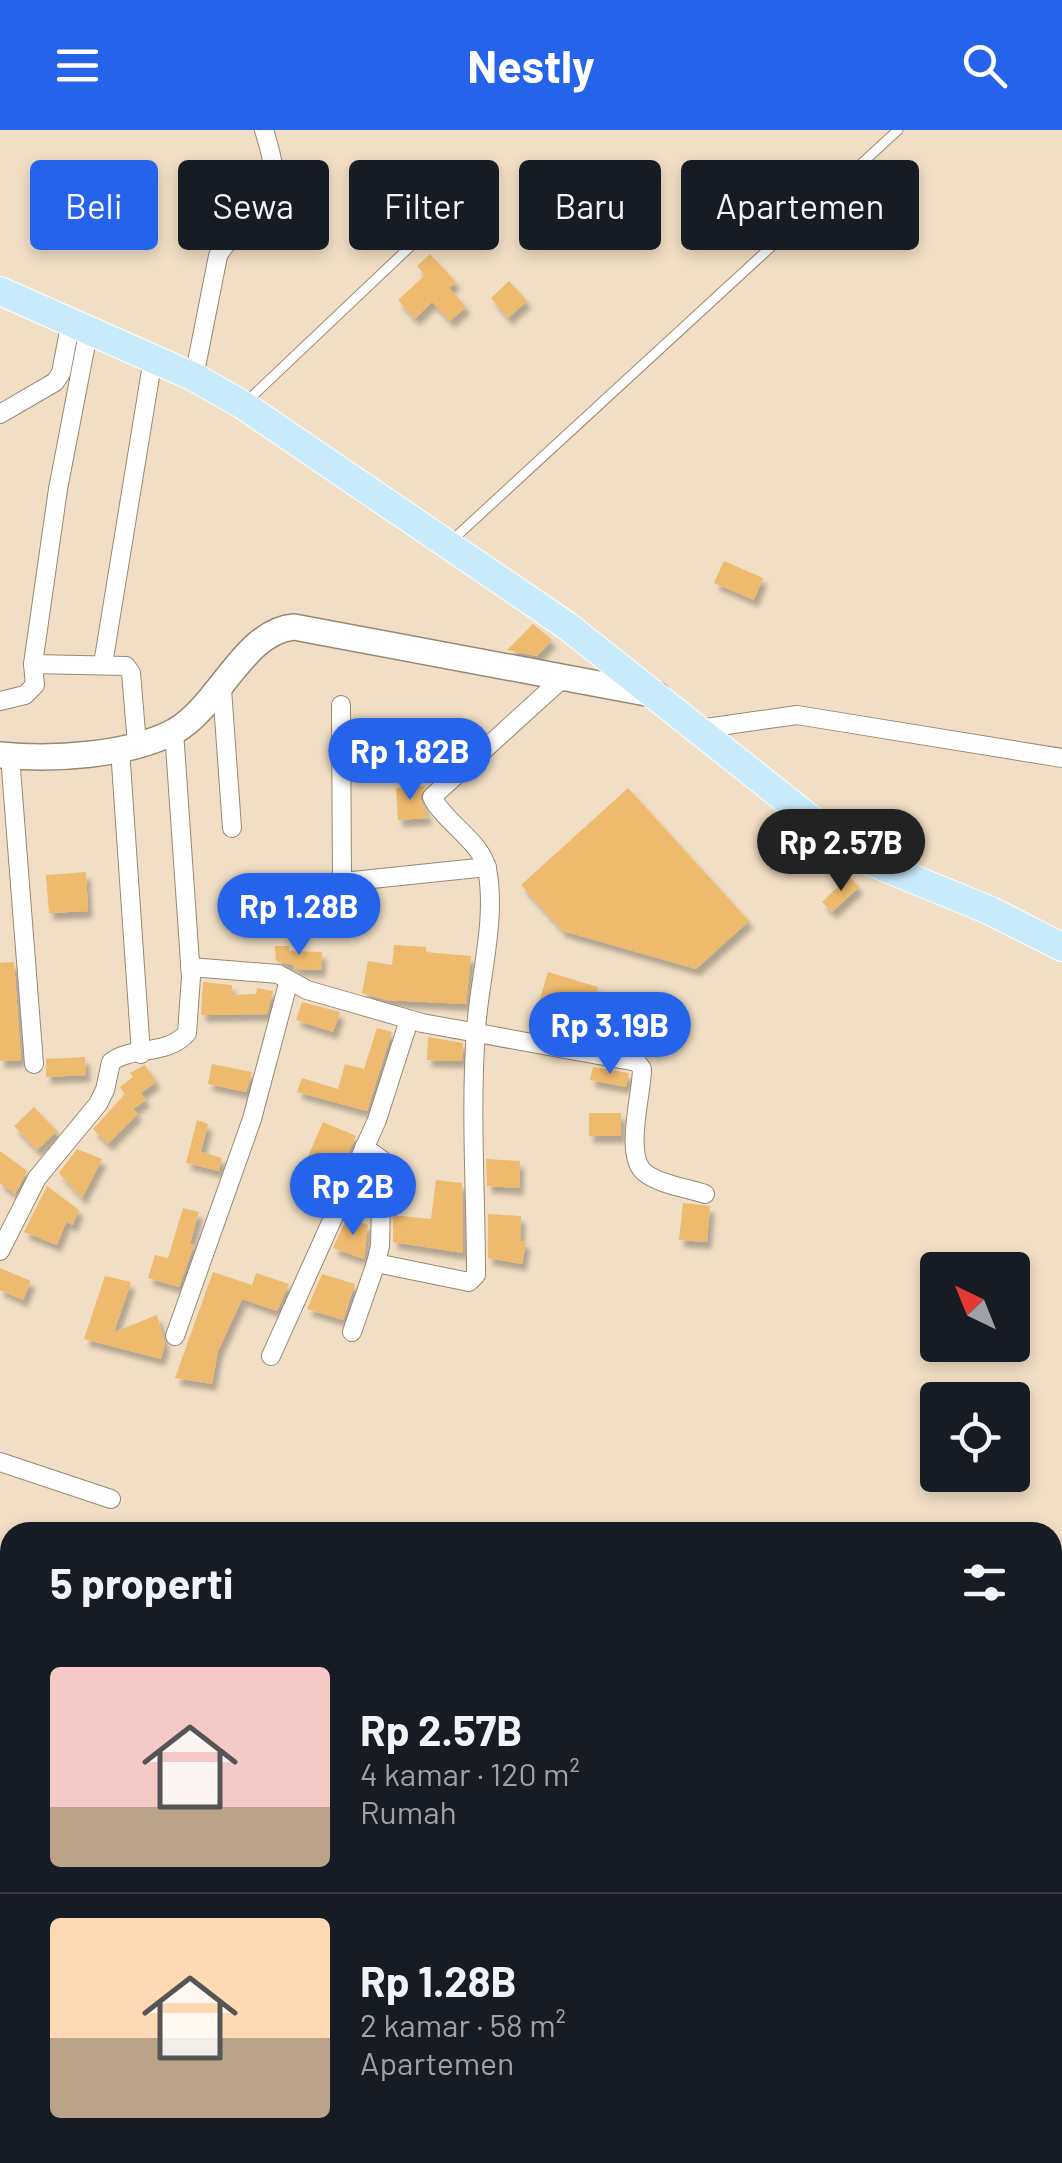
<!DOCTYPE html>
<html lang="id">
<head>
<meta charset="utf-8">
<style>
	:root { --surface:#171b24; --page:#20242c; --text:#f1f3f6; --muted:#9ea1a6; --line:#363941; --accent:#2563eb }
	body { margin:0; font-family:Barlow,sans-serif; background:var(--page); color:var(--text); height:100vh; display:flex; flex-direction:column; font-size:38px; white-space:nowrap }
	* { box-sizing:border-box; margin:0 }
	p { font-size:32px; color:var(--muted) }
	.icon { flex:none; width:55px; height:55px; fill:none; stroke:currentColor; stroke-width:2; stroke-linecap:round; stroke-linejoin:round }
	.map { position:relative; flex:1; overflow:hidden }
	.details { position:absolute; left:0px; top:1392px; width:1062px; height:642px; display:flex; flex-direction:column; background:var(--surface); border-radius:30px 30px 0 0; box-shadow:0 5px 15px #0003 }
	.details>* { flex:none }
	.top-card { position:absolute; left:30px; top:30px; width:1002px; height:90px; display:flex; gap:20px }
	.needle { width:65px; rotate:317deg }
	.tools { position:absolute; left:920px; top:1122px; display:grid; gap:20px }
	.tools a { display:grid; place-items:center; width:110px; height:110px; border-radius:10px; background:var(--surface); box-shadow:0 5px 15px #0003; font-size:50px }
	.price { position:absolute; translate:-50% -85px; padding:0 22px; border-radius:35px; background:var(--accent); color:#fff; font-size:32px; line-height:65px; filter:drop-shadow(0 2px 5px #0008) }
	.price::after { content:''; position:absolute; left:50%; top:60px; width:30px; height:22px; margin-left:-15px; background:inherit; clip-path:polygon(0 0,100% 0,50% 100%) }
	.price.on { background:#222; color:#fff }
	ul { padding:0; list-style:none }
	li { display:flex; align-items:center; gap:30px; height:250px; padding:0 50px }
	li+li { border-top:2px solid var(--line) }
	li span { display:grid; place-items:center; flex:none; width:280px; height:200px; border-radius:10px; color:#555 }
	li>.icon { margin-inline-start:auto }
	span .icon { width:120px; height:120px; fill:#fffc; stroke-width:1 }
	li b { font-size:42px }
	h2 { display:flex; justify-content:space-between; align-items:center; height:120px; padding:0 50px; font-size:42px }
	.tag { padding:0 35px; border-radius:10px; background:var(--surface); box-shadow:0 5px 15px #0003; font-size:35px; line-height:90px }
	.tag.on { background:var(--accent); color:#fff }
	header { display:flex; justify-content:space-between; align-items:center; height:130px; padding:0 50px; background:var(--accent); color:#fff; font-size:45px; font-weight:700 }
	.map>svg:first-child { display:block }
</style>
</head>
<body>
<header><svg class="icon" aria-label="menu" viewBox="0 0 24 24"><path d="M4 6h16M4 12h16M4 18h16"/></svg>Nestly<svg class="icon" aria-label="search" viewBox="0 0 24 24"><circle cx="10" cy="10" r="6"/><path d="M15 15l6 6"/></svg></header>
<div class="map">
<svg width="1062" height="2033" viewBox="0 0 1062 2033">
	<defs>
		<filter id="shadow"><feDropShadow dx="4.5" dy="7" stdDeviation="2.5" flood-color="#0004"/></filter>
	</defs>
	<rect width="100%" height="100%" fill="#f1dfc5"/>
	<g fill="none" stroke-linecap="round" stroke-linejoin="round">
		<g stroke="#4fccdd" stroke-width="30">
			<polyline points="0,1545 10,1546"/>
			<polyline points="362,2033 363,2025"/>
		</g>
	</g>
	<g fill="#eeba6e" filter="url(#shadow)">
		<polygon points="430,124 456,152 449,158 466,177 450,191 432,172 415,189 398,170 425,145 417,136"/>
		<polygon points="509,151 527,171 508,188 491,168"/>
		<polygon points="724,431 763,448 754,470 714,453"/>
		<polygon points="533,494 552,510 537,526 507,520"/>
		<polygon points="425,656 420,667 428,688 398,690 396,658"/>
		<polygon points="628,658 749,791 696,839 563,801 521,755"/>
		<polygon points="86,742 88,781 49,783 46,745"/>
		<polygon points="849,746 859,757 832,782 822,772"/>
		<polygon points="394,815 426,817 426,822 471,826 466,874 386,870 362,863 368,831 392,835"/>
		<polygon points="275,816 289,816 289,821 322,822 321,840 295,839 293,835 276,831"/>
		<polygon points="14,832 21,930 0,931 0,833"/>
		<polygon points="548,842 598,857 589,886 539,872"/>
		<polygon points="203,852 232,855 232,865 256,864 257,858 273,861 267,884 201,885"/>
		<polygon points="302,872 340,882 333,902 296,890"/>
		<polygon points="377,898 392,902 367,981 297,962 302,948 338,959 345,934 364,939"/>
		<polygon points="428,907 463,913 462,931 427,930"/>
		<polygon points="85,927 86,945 46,947 46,929"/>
		<polygon points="212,934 252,942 246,962 208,954"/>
		<polygon points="145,935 156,952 141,963 146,970 133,979 138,984 108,1014 93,999 125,964 120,957 133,947 130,943"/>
		<polygon points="593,937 629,943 626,957 590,950"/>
		<polygon points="34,977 57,1001 37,1020 14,996"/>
		<rect x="589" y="983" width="32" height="23"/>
		<polygon points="197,990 208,994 201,1022 222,1028 219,1041 186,1033"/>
		<polygon points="323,992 356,1006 326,1073 290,1057 299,1036 303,1038"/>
		<polygon points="77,1019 102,1029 82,1068 59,1043"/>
		<polygon points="0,1021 27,1041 15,1064 0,1053"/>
		<polygon points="486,1029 520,1031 519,1058 487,1056"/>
		<polygon points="436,1050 462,1053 463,1123 393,1112 393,1085 431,1089"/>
		<polygon points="47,1056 79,1080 73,1095 66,1092 57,1115 24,1102"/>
		<polygon points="683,1073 710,1076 707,1112 679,1110"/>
		<polygon points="183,1078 199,1082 190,1114 194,1115 179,1157 148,1148 155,1125 168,1128"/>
		<polygon points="488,1084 521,1086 520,1111 526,1112 522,1134 488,1128"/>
		<polygon points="347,1087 368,1095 364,1129 333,1118"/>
		<polygon points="0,1138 31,1151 23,1170 0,1160"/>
		<polygon points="213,1142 252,1155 256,1143 289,1154 277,1181 242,1169 218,1221 212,1254 175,1248"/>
		<polygon points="322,1144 355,1154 343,1190 307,1179"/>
		<polygon points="105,1146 131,1152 114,1202 157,1185 165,1214 161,1229 84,1209"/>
	</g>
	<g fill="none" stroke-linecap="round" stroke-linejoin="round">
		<g stroke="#998871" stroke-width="11">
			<g id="lane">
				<polyline points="245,273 492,39"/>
				<polyline points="449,413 898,0"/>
			</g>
		</g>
		<g stroke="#998871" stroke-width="20">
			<g id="street">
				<polyline points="89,198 58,359 33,534 126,536 131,543 137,614"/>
				<path d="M194,247l24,-121c8,-16 19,-22 33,-33 34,-23 23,-60 13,-93"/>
				<polyline points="0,284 55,252 61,243 71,191"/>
				<polyline points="103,534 153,228"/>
				<polyline points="222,559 232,698"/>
				<polyline points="0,571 25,565 35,555 33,534"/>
				<polyline points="341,575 342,752"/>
				<polyline points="699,599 797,585 1062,628"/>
				<polyline points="120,619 141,924"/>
				<polyline points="10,626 34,934"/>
				<polyline points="295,757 487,737"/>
				<path d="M190,837l88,7 29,16 115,33 215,39 5,7c0,25 -18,85 2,103 14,12 43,16 61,22"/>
				<polyline points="364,1017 382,1030 380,1116 376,1133"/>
				<path d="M0,1121l37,-73 61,-74 7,-14 6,-28c20,-16 56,-6 76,-29l4,-56 -17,-246"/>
				<path d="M352,1202l24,-69 93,19 7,-7c0,-82 -6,-164 0,-245 3,-50 21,-111 11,-161 -6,-28 -43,-47 -55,-72l131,-119"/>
				<polyline points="175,1206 252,989 289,850"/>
				<polyline points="271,1226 377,990 409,890"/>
				<polyline points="0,1332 111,1369"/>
			</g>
		</g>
		<g stroke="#998871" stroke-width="28">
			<path id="secondary" d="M0,625c52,5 128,1 175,-24 44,-25 69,-100 119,-104l363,68"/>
		</g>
		<g stroke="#fff" stroke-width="30">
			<polyline id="primary" points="0,161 194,247 243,275 566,495 828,703 872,732 991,781 1062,817"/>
		</g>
		<g stroke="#8b7e6c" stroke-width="2.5" stroke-dasharray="2.5 8" stroke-linecap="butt">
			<polyline points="1052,1940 1062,1931"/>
			<polyline points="999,2033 1007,2025"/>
		</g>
		<use href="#lane" stroke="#fff" stroke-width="9"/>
		<use href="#street" stroke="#fff" stroke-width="18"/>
		<use href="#secondary" stroke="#fff" stroke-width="25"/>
		<use href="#primary" stroke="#c8ebfc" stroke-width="28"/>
	</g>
</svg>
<div class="tools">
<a><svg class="needle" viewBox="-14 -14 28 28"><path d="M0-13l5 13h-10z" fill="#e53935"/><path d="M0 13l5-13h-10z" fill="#9ea1a6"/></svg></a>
<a><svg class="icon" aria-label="locate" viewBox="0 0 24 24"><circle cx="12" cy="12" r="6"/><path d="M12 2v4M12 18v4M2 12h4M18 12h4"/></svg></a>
</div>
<b class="price" style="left:410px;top:673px">Rp 1.82B</b>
<b class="price on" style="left:841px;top:764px">Rp 2.57B</b>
<b class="price" style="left:299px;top:828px">Rp 1.28B</b>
<b class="price" style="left:610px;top:947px">Rp 3.19B</b>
<b class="price" style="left:353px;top:1108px">Rp 2B</b>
<div class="top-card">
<a class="tag on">Beli</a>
<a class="tag">Sewa</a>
<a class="tag">Filter</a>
<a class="tag">Baru</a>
<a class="tag">Apartemen</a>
</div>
<section class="details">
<h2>5 properti<svg class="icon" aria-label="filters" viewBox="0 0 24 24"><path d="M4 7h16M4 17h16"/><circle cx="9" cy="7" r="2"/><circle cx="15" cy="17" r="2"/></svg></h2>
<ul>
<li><span style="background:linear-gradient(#f6c9c9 70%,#b9a48a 0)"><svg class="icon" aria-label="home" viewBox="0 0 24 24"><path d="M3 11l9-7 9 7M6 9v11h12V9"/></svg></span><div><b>Rp 2.57B</b><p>4 kamar · 120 m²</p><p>Rumah</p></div></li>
<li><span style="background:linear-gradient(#ffd9b3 60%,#b9a48a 0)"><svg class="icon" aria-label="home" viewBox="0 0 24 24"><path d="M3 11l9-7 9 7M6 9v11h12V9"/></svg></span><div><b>Rp 1.28B</b><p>2 kamar · 58 m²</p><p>Apartemen</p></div></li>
</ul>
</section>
</div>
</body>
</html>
